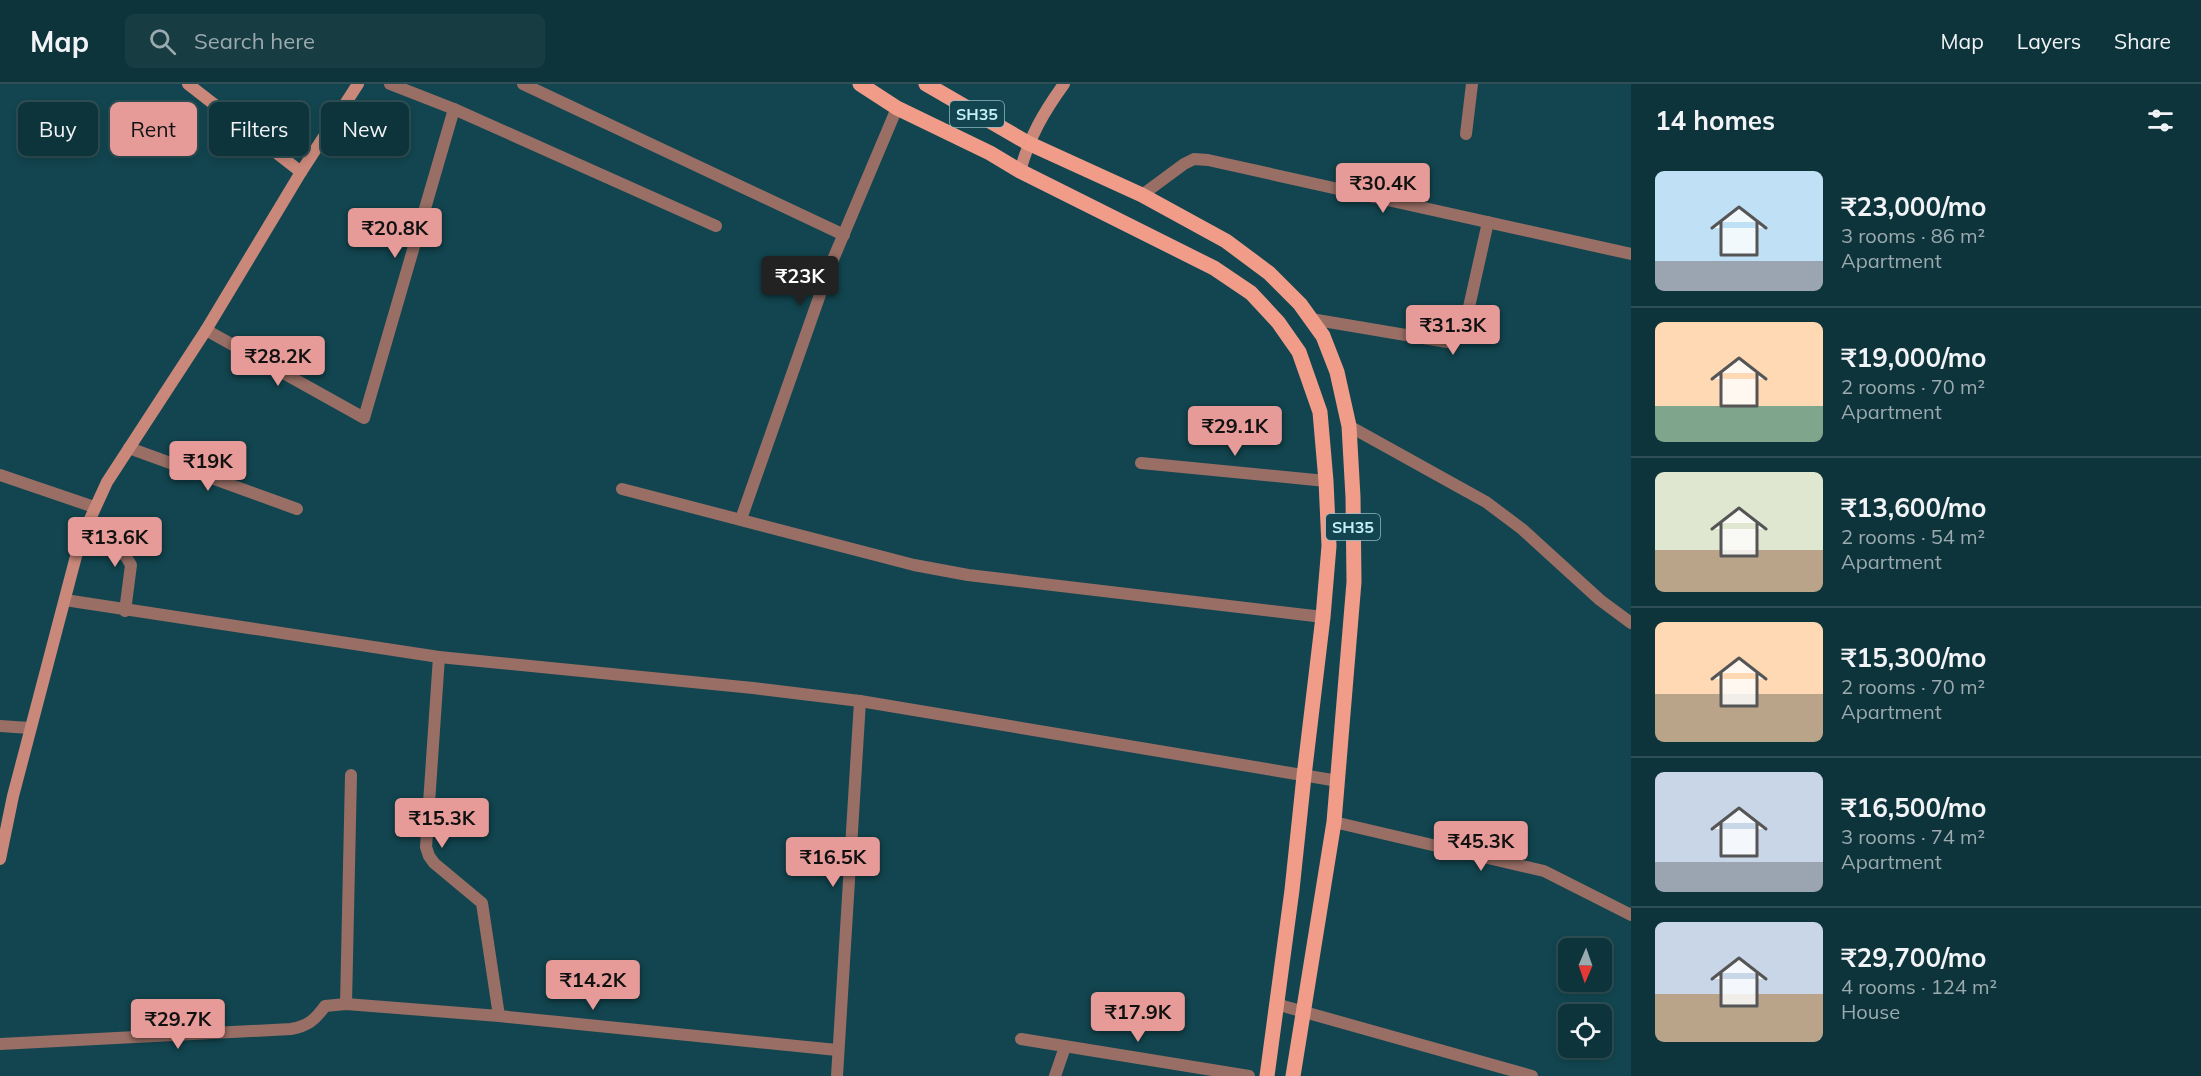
<!DOCTYPE html>
<html lang="en">
<head>
<meta charset="utf-8">
<style>
	:root { --surface:#0e343b; --page:#173c42; --text:#f1f3f6; --muted:#9baaaf; --line:#2e4f55; --accent:#e69b98 }
	body { margin:0; font-family:Mulish,sans-serif; background:var(--page); color:var(--text); height:100vh; display:flex; flex-direction:column; font-size:22px; white-space:nowrap }
	* { box-sizing:border-box; margin:0 }
	p { font-size:20px; color:var(--muted) }
	.icon { flex:none; width:33px; height:33px; fill:none; stroke:currentColor; stroke-width:2; stroke-linecap:round; stroke-linejoin:round }
	.map { position:relative; flex:1; overflow:hidden }
	.sheet { display:flex; flex-direction:column; background:var(--surface); width:570px }
	.sheet>* { flex:none }
	.banner { position:absolute; left:18px; top:18px; width:570px; height:54px; display:flex; gap:12px }
	.needle { width:39px; rotate:182deg }
	.fabs { position:absolute; left:1558px; top:854px; display:grid; gap:12px }
	.fabs a { display:grid; place-items:center; width:54px; height:54px; border-radius:9px; background:var(--surface); box-shadow:0 3px 9px #0003,0 0 0 2px var(--line); font-size:30px }
	.price { position:absolute; translate:-50% -51px; padding:0 14px; border-radius:6px; background:var(--accent); color:#111; font-size:20px; line-height:39px; filter:drop-shadow(0 2px 3px #0008) }
	.price::after { content:''; position:absolute; left:50%; top:36px; width:18px; height:14px; margin-left:-9px; background:inherit; clip-path:polygon(0 0,100% 0,50% 100%) }
	.price.selected { background:#222; color:#fff }
	ul { padding:0; list-style:none }
	li { display:flex; align-items:center; gap:18px; height:150px; padding:0 24px }
	li+li { border-top:2px solid var(--line) }
	li span { display:grid; place-items:center; flex:none; width:168px; height:120px; border-radius:9px; color:#555 }
	li>.icon { margin-inline-start:auto }
	span .icon { width:72px; height:72px; fill:#fffc; stroke-width:1 }
	li b { font-size:26px }
	h2 { display:flex; justify-content:space-between; align-items:center; height:72px; padding:0 24px; font-size:26px }
	.pill { padding:0 21px; border-radius:9px; background:var(--surface); box-shadow:0 3px 9px #0003,0 0 0 2px var(--line); font-size:21px; line-height:54px }
	.pill.selected { background:var(--accent); color:#111 }
	header { display:flex; align-items:center; gap:36px; box-sizing:border-box; height:84px; padding:0 30px; background:var(--surface); border-bottom:2px solid var(--line) }
	header strong { font-size:28px }
	nav { display:flex; gap:33px; margin-inline-start:auto; font-size:21px }
	.search { width:420px; height:54px; background:var(--page); display:flex; align-items:center; gap:15px; box-sizing:border-box; padding:0 21px; border-radius:9px; color:var(--muted); font-size:22px }
	main { display:flex; flex:1; min-height:0 }
	.map>svg:first-child { display:block }
</style>
</head>
<body>
<header>
<strong>Map</strong>
<div class="search"><svg class="icon" aria-label="search" viewBox="0 0 24 24"><circle cx="10" cy="10" r="6"/><path d="M15 15l6 6"/></svg>Search here</div>
<nav><a>Map</a><a>Layers</a><a>Share</a></nav>
</header>
<main>
<div class="map">
<svg width="1631" height="992" viewBox="0 0 1631 992">
	<rect width="100%" height="100%" fill="#12454f"/>
	<g fill="none" stroke-linecap="round" stroke-linejoin="round">
		<g stroke="#986e65" stroke-width="12">
			<polyline points="390,0 454,25 716,142"/>
			<polyline points="523,0 844,151"/>
			<polyline points="1466,50 1472,0"/>
			<polyline points="1142,111 1184,80 1194,75 1208,76 1631,170"/>
			<polyline points="1311,235 1447,258 1456,256 1465,241 1488,138"/>
			<polyline points="206,246 364,334 454,25"/>
			<polyline points="1349,342 1486,418 1522,445 1600,516 1631,539"/>
			<polyline points="129,364 297,425"/>
			<polyline points="1141,379 1326,397"/>
			<polyline points="0,391 94,423"/>
			<polyline points="622,405 914,481 968,491 1323,533"/>
			<polyline points="741,435 829,185 897,24"/>
			<polyline points="80,457 125,471 131,481 125,527"/>
			<polyline points="65,516 439,573 753,604 860,617 1338,697"/>
			<polyline points="439,573 426,763 429,772 434,779 482,819 499,932"/>
			<polyline points="0,642 30,644"/>
			<polyline points="1334,738 1544,787 1631,831"/>
			<polyline points="346,920 351,691"/>
			<polyline points="1276,920 1532,992"/>
			<polyline points="1021,955 1249,992"/>
			<path d="M0,960l291,-15c17,-3 24,-9 34,-23l21,-2 153,12 338,34"/>
			<polyline points="837,992 860,617"/>
			<polyline points="1055,992 1065,963"/>
		</g>
		<g stroke="#c98879" stroke-width="12">
			<polyline points="188,0 301,88"/>
			<path d="M1020,87c10,-35 23,-58 44,-87"/>
			<polyline points="0,775 13,712 80,457 107,398 206,246 301,88 358,0"/>
		</g>
		<g stroke="#f09c89" stroke-width="15">
			<polyline points="860,0 897,24 990,69 1020,87 1214,184 1251,209 1278,238 1299,268 1320,328 1326,397 1329,462 1323,533 1304,692 1292,806 1267,992"/>
			<polyline points="926,0 1028,59 1142,111 1226,157 1269,189 1300,220 1323,252 1337,288 1349,342 1353,413 1354,498 1334,738 1293,992"/>
		</g>
	</g>
	<g text-anchor="middle" dominant-baseline="central" stroke-width="4.5" stroke-linejoin="round" paint-order="stroke">
		<g fill="#12454f" stroke="#8fbbc5" stroke-width="1.5">
			<rect x="950" y="17" width="54" height="26" rx="4.5"/>
			<rect x="1326" y="430" width="54" height="26" rx="4.5"/>
		</g>
		<g font-size="16" font-weight="bold" fill="#c4eef8">
			<text x="977" y="30">SH35</text>
			<text x="1353" y="443">SH35</text>
		</g>
	</g>
</svg>
<div class="fabs">
<a><svg class="needle" viewBox="-14 -14 28 28"><path d="M0-13l5 13h-10z" fill="#e53935"/><path d="M0 13l5-13h-10z" fill="#9baaaf"/></svg></a>
<a><svg class="icon" aria-label="locate" viewBox="0 0 24 24"><circle cx="12" cy="12" r="6"/><path d="M12 2v4M12 18v4M2 12h4M18 12h4"/></svg></a>
</div>
<b class="price" style="left:1383px;top:130px">₹30.4K</b>
<b class="price" style="left:395px;top:175px">₹20.8K</b>
<b class="price selected" style="left:800px;top:223px">₹23K</b>
<b class="price" style="left:1453px;top:272px">₹31.3K</b>
<b class="price" style="left:278px;top:303px">₹28.2K</b>
<b class="price" style="left:1235px;top:373px">₹29.1K</b>
<b class="price" style="left:208px;top:408px">₹19K</b>
<b class="price" style="left:115px;top:484px">₹13.6K</b>
<b class="price" style="left:442px;top:765px">₹15.3K</b>
<b class="price" style="left:1481px;top:788px">₹45.3K</b>
<b class="price" style="left:833px;top:804px">₹16.5K</b>
<b class="price" style="left:593px;top:927px">₹14.2K</b>
<b class="price" style="left:1138px;top:959px">₹17.9K</b>
<b class="price" style="left:178px;top:966px">₹29.7K</b>
<div class="banner">
<a class="pill">Buy</a>
<a class="pill selected">Rent</a>
<a class="pill">Filters</a>
<a class="pill">New</a>
</div>
</div>
<section class="sheet">
<h2>14 homes<svg class="icon" aria-label="filters" viewBox="0 0 24 24"><path d="M4 7h16M4 17h16"/><circle cx="9" cy="7" r="2"/><circle cx="15" cy="17" r="2"/></svg></h2>
<ul>
<li><span style="background:linear-gradient(#bfe0f5 75%,#9aa5b1 0)"><svg class="icon" aria-label="home" viewBox="0 0 24 24"><path d="M3 11l9-7 9 7M6 9v11h12V9"/></svg></span><div><b>₹23,000/mo</b><p>3 rooms · 86 m²</p><p>Apartment</p></div></li>
<li><span style="background:linear-gradient(#ffd9b3 70%,#7fa58c 0)"><svg class="icon" aria-label="home" viewBox="0 0 24 24"><path d="M3 11l9-7 9 7M6 9v11h12V9"/></svg></span><div><b>₹19,000/mo</b><p>2 rooms · 70 m²</p><p>Apartment</p></div></li>
<li><span style="background:linear-gradient(#dfe7d0 65%,#b9a48a 0)"><svg class="icon" aria-label="home" viewBox="0 0 24 24"><path d="M3 11l9-7 9 7M6 9v11h12V9"/></svg></span><div><b>₹13,600/mo</b><p>2 rooms · 54 m²</p><p>Apartment</p></div></li>
<li><span style="background:linear-gradient(#ffd9b3 60%,#b9a48a 0)"><svg class="icon" aria-label="home" viewBox="0 0 24 24"><path d="M3 11l9-7 9 7M6 9v11h12V9"/></svg></span><div><b>₹15,300/mo</b><p>2 rooms · 70 m²</p><p>Apartment</p></div></li>
<li><span style="background:linear-gradient(#c9d6e8 75%,#9aa5b1 0)"><svg class="icon" aria-label="home" viewBox="0 0 24 24"><path d="M3 11l9-7 9 7M6 9v11h12V9"/></svg></span><div><b>₹16,500/mo</b><p>3 rooms · 74 m²</p><p>Apartment</p></div></li>
<li><span style="background:linear-gradient(#c9d6e8 60%,#b9a48a 0)"><svg class="icon" aria-label="home" viewBox="0 0 24 24"><path d="M3 11l9-7 9 7M6 9v11h12V9"/></svg></span><div><b>₹29,700/mo</b><p>4 rooms · 124 m²</p><p>House</p></div></li>
</ul>
</section>
</main>
</body>
</html>
